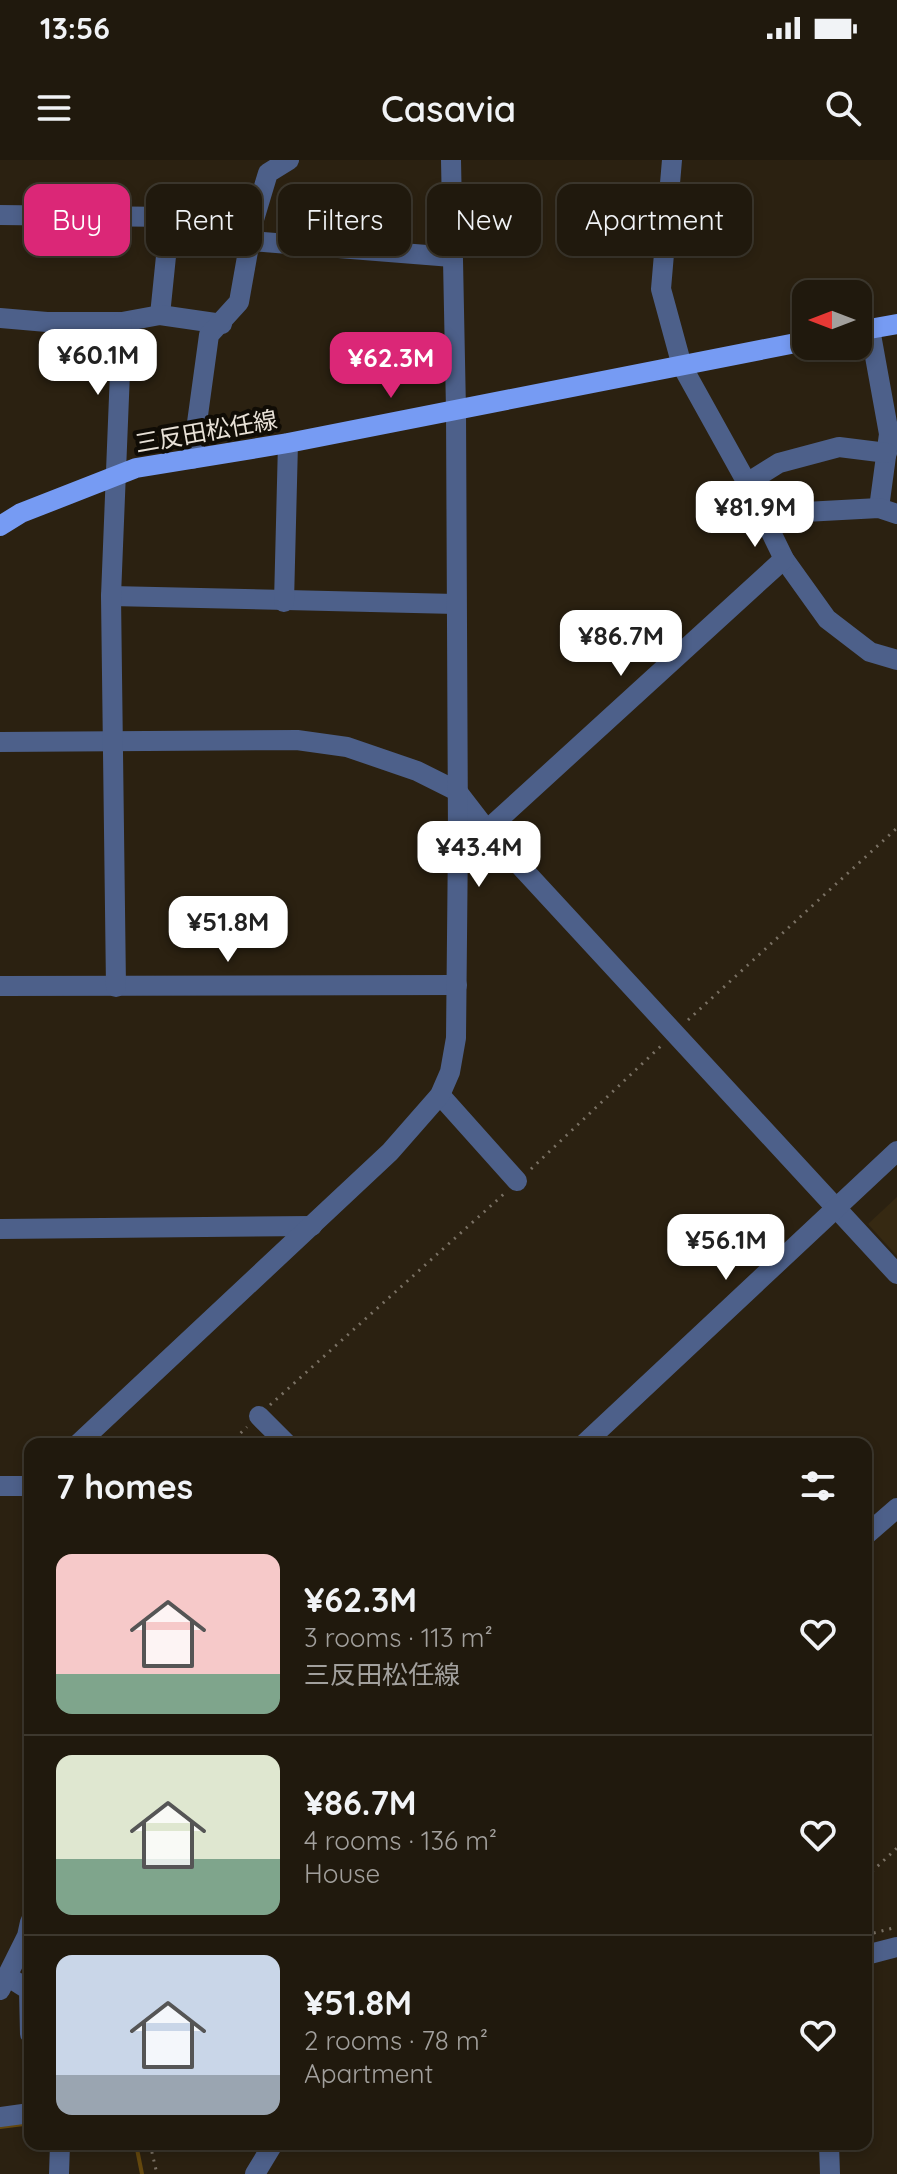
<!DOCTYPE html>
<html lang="en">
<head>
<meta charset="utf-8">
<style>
	:root { --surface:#20190d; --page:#282216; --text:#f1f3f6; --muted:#a2a09d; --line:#3d382e; --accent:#db2777 }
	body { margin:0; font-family:Quicksand,"Noto Sans JP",sans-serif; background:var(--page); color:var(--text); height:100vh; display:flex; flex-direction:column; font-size:30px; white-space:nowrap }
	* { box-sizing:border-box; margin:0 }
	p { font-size:26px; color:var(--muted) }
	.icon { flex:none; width:44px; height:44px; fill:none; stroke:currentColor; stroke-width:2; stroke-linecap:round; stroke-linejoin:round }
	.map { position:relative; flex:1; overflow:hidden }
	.panel { position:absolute; left:24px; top:1278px; width:848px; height:712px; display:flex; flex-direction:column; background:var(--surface); border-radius:16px; box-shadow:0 4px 12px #0003,0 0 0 2px var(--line) }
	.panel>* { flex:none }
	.top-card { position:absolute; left:24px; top:24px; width:850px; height:72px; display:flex; gap:16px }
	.needle { width:52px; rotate:270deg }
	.controls { position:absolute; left:792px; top:120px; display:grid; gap:16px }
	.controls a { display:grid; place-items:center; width:80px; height:80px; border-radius:16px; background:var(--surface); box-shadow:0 4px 12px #0003,0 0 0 2px var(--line); font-size:40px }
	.price { position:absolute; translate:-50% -68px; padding:0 18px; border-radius:16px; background:#fff; color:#222; font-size:26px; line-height:52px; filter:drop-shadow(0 2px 4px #0008) }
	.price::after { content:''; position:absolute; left:50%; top:48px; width:24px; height:18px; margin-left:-12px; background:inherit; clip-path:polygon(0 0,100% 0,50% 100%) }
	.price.selected { background:var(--accent); color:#fff }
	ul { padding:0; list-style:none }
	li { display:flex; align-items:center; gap:24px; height:200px; padding:0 32px }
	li+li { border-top:2px solid var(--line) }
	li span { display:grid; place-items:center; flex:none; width:224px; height:160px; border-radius:16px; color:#555 }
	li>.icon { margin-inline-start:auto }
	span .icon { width:96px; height:96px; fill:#fffc; stroke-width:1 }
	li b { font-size:34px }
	h2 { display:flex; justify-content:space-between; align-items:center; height:96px; padding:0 32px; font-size:34px }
	.chip { padding:0 28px; border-radius:16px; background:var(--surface); box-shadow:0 4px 12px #0003,0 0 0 2px var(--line); font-size:28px; line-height:72px }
	.chip.selected { background:var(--accent); color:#fff }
	.status { display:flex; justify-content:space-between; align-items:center; height:56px; padding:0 40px; background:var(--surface); direction:ltr }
	.status svg { height:22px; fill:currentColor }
	header { display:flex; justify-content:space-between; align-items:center; height:104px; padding:0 32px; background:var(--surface); font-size:36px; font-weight:600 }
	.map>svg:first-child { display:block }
</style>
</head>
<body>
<div class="status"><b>13:56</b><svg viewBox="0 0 49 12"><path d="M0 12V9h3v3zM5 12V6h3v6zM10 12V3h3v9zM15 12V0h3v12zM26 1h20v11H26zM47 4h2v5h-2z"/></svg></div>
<header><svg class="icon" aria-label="menu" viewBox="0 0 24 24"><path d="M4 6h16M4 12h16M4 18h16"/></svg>Casavia<svg class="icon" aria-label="search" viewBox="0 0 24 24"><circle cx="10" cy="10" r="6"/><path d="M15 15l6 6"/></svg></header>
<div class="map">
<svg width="897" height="2014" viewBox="0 0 897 2014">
	<rect width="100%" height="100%" fill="#2b2111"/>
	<polygon fill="#362912" points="897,1037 897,1096 868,1064"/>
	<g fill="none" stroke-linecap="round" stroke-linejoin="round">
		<g stroke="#64480e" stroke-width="4">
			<polyline points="0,1967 24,1964"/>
			<polyline points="136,1984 142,2014"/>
		</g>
		<g stroke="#7a7164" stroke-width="3" stroke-dasharray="2 6" stroke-linecap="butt">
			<polyline points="688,860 897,668"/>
			<polyline points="531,1009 662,885"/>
			<polyline points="270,1245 505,1033"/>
			<polyline points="229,1284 247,1267"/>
			<polyline points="866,1717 897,1688"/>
			<polyline points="866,1775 897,1767"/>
			<polyline points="150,1984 157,2014"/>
		</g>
		<g stroke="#4d608a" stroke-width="20">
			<polyline points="672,0 661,129 682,206 747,323 784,399 827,459 870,492 897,500"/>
			<polyline points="0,55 170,57 182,52 256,51"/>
			<polyline points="250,81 452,97"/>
			<polyline points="160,155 170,57"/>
			<polyline points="0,158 47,162 122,162 160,155 222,164"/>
			<polyline points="870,169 889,274 879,348"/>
			<polyline points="192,299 209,175 239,142 253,63 268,13 289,0"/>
			<polyline points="747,323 779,303 839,287 887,293"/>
			<polyline points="768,365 786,353 879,348 897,354"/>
			<polyline points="111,436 456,444"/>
			<polyline points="284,442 288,283"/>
			<polyline points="0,582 297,580 347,587 417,611 457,631 487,670 897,1114"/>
			<polyline points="487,670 784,399"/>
			<polyline points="0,826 457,825"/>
			<polyline points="116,827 111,436 122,162"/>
			<polyline points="440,935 517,1021"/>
			<polyline points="0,1069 312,1066"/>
			<polyline points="259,1256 287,1284"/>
			<polyline points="78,1284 390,992 440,935 450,912 456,878 458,677 456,250 451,0"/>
			<polyline points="584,1284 897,991"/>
			<polyline points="0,1326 30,1326"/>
			<polyline points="866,1375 897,1348"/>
			<polyline points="866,1795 897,1787"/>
			<polyline points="7,1816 29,1830 30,1874"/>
			<polyline points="0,1830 27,1776 30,1762"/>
			<polyline points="0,1957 30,1953"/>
			<polyline points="829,1984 830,2014"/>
			<polyline points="59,2014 60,1984"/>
			<polyline points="255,2014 273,1984"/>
		</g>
		<g stroke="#769bf3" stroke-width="20">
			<polyline points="858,171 897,164"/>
			<polyline points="0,366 21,353 136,308 288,283 806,181"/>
		</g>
	</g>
	<g text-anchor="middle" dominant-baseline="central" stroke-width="8" stroke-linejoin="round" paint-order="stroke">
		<g font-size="24" fill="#e8e1d7" stroke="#100c05">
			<text transform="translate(206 271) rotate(-10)">三反田松任線</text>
		</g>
	</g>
</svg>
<div class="controls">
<a><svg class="needle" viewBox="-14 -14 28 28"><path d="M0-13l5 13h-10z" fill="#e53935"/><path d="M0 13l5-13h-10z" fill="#a2a09d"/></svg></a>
</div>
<b class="price" style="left:98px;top:237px">¥60.1M</b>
<b class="price selected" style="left:391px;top:240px">¥62.3M</b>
<b class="price" style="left:755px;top:389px">¥81.9M</b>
<b class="price" style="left:621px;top:518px">¥86.7M</b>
<b class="price" style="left:479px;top:729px">¥43.4M</b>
<b class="price" style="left:228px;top:804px">¥51.8M</b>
<b class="price" style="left:726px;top:1122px">¥56.1M</b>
<div class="top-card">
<a class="chip selected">Buy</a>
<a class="chip">Rent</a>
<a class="chip">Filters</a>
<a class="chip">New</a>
<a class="chip">Apartment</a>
</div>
<section class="panel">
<h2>7 homes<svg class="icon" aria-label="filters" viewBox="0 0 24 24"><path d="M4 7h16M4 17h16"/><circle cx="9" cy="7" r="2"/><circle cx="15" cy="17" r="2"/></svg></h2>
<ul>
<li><span style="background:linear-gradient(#f6c9c9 75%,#7fa58c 0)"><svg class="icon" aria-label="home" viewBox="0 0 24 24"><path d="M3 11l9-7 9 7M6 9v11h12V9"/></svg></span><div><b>¥62.3M</b><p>3 rooms · 113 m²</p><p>三反田松任線</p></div><svg class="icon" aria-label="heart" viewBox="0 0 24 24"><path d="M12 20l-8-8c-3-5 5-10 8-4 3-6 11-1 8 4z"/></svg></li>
<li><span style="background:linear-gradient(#dfe7d0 65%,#7fa58c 0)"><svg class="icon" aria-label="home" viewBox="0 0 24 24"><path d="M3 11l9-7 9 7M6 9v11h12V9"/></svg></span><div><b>¥86.7M</b><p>4 rooms · 136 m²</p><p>House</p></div><svg class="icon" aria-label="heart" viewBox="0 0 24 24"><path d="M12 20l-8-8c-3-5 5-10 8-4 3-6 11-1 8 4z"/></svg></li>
<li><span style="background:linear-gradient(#c9d6e8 75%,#9aa5b1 0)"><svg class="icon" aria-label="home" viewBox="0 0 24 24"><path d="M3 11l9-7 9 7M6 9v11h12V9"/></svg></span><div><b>¥51.8M</b><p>2 rooms · 78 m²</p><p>Apartment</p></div><svg class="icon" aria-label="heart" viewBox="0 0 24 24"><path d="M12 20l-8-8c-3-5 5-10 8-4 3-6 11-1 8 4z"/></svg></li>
</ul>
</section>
</div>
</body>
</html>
